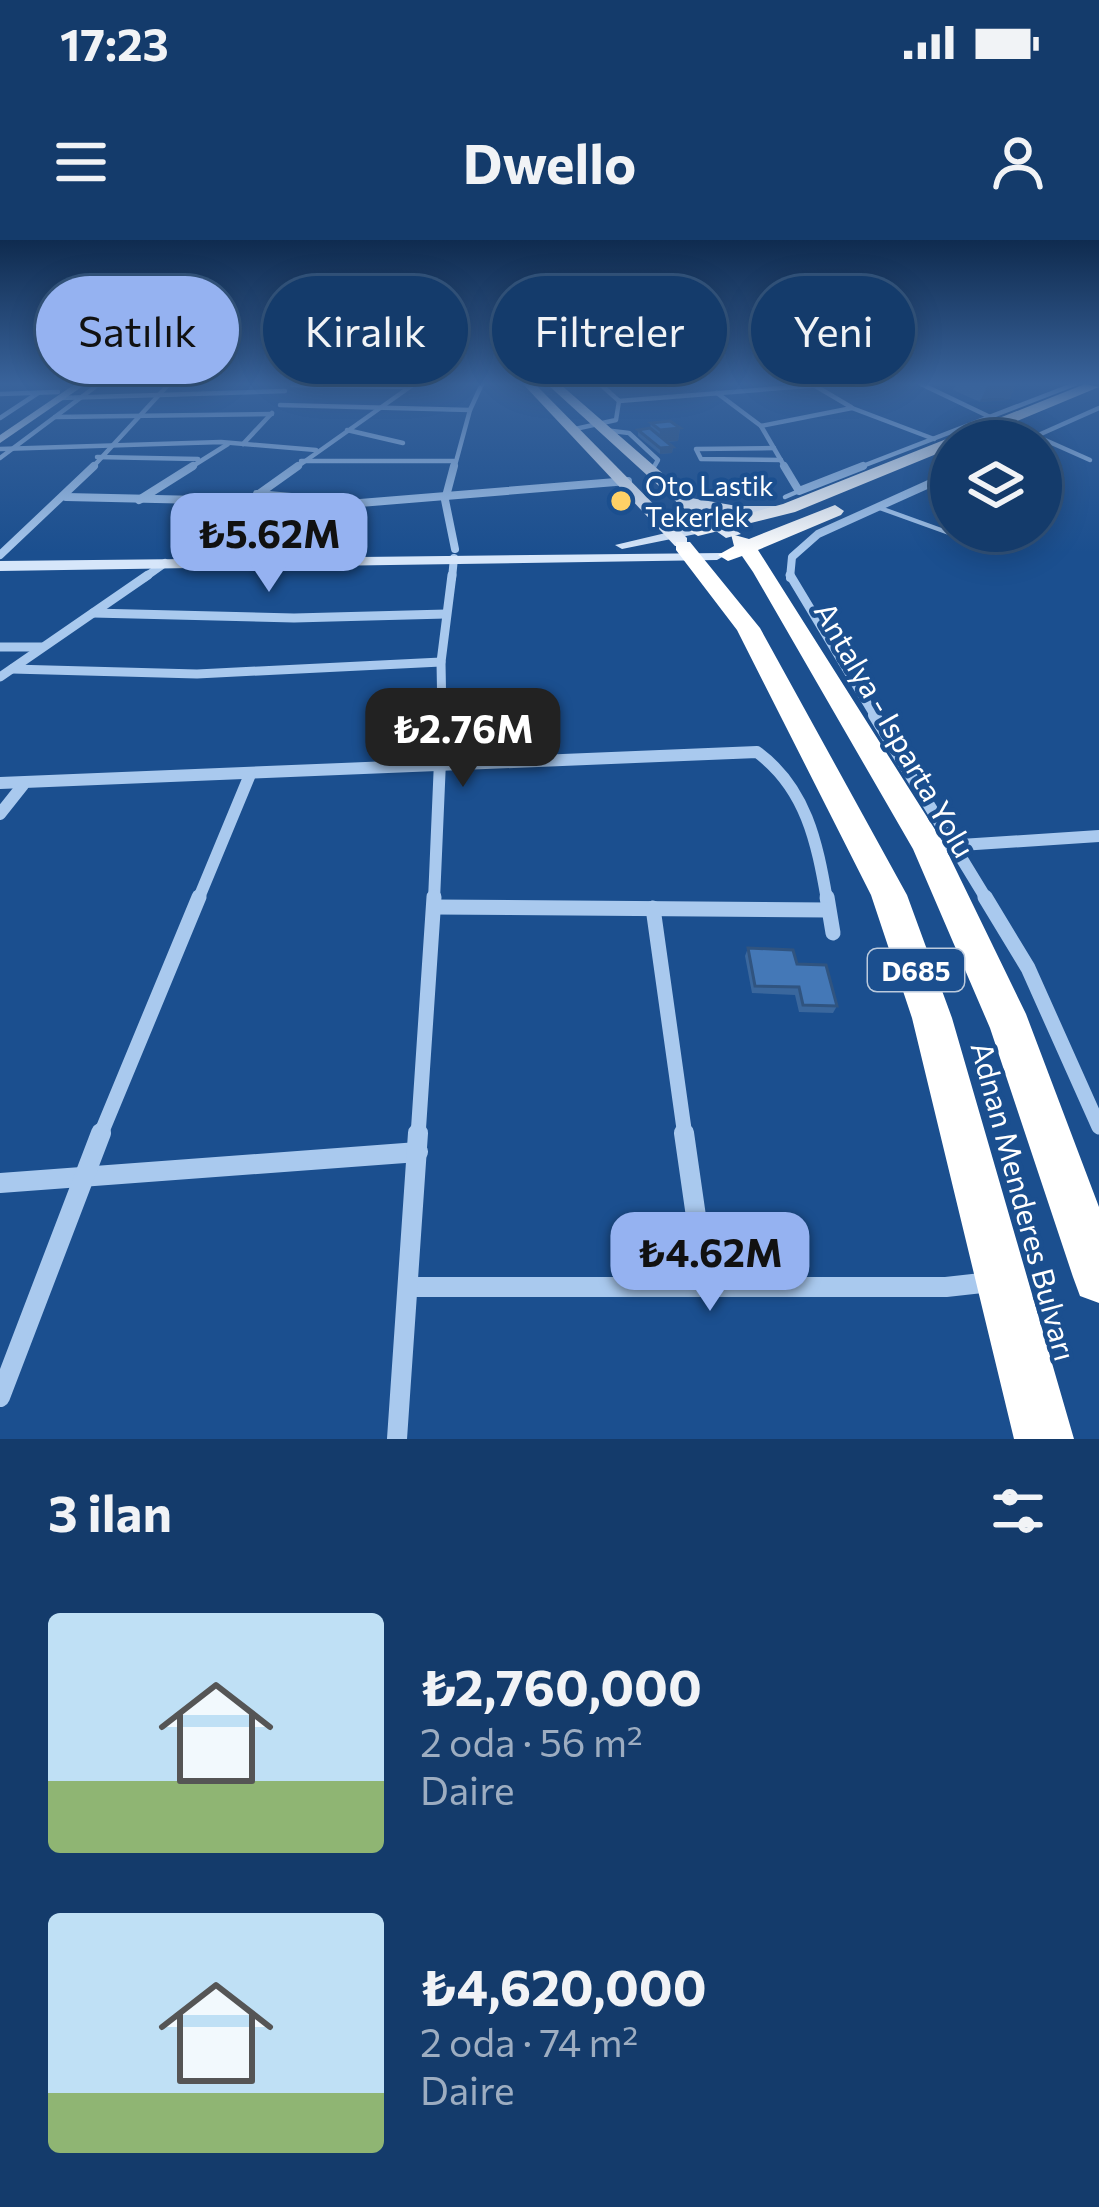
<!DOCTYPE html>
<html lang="tr">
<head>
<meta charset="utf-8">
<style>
	:root { --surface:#143b6b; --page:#1d4271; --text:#f1f3f6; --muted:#9dadc1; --line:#33557e; --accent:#95b2f1 }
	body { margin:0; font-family:Commissioner,sans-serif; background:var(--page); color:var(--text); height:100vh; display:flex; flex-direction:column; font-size:45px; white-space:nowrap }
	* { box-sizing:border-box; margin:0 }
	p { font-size:39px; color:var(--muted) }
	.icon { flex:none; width:66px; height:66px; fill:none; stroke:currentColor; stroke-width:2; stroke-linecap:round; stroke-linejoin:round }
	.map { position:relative; height:1199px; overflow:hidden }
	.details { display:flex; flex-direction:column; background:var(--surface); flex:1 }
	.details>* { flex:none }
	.hud { position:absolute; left:36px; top:36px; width:1029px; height:108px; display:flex; gap:24px }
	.controls { position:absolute; left:930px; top:180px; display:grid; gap:24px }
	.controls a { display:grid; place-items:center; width:132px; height:132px; border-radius:50%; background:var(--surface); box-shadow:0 6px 30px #0003,0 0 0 3px var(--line); font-size:60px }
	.price { position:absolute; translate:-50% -102px; padding:0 27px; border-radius:24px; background:var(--accent); color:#111; font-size:39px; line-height:78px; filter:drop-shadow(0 3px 6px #0008) }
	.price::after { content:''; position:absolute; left:50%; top:72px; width:36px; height:27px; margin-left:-18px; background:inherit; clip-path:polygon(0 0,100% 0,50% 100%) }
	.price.on { background:#222; color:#fff }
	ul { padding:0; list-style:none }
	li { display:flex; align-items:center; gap:36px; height:300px; padding:0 48px }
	li span { display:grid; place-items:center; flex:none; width:336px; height:240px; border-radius:12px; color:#555 }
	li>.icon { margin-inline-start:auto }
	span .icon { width:144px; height:144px; fill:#fffc; stroke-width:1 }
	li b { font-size:51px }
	h2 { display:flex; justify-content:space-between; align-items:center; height:144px; padding:0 48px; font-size:51px }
	.tag { padding:0 42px; border-radius:54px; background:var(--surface); box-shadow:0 6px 30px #0003,0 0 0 3px var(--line); font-size:42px; line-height:108px }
	.tag.on { background:var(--accent); color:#111 }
	.status { display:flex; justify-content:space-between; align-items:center; height:84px; padding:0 60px; background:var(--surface); direction:ltr }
	.status svg { height:33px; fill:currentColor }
	header { display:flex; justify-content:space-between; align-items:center; height:156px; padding:0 48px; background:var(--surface); font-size:54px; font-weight:700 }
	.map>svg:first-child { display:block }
</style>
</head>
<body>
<div class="status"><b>17:23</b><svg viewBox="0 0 49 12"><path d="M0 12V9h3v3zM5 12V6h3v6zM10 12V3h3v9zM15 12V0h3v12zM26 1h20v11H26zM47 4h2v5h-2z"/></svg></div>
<header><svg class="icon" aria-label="menu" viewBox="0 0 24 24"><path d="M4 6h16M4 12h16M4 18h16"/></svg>Dwello<svg class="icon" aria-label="person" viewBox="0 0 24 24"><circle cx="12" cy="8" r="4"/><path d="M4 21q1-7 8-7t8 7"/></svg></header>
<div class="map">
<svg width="1099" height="1199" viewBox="0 0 1099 1199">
	<rect width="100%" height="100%" fill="#1b4f8f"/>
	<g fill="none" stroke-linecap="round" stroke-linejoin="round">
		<g stroke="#a9c9ee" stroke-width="4.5">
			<polyline points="852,168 934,199"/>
			<polyline points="470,170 482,144"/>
			<polyline points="604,190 629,193 658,220 651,232"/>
			<polyline points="1036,196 1090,220"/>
			<polyline points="774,208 696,209 701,219 781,220"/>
			<polyline points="785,257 799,251"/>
			<polyline points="877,267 952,294"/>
		</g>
		<g stroke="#a9c9ee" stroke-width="4.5">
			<polyline points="812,144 851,167"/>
			<polyline points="921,144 990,177"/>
			<polyline points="292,145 409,147"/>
			<polyline points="717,153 761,186 786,229"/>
			<polyline points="0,154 58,152"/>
			<polyline points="60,158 285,151"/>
			<polyline points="619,161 832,144"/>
			<polyline points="280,165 470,170 454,229"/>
			<polyline points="55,177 272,174"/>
			<polyline points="0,178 38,153"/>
			<polyline points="761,186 852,168"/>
			<polyline points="575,189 616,180 619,161 600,144"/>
			<polyline points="347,190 403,203"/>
			<polyline points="1025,201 1099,168"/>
			<polyline points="243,204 272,173"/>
			<polyline points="0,209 221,202 316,210"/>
			<polyline points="97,217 198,219"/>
			<polyline points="0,218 99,144"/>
			<polyline points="301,221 454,221"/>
			<polyline points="91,229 169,144"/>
			<polyline points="188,229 228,204"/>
			<polyline points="294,229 414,144"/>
			<polyline points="855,229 1075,144"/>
		</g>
		<g stroke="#a9c9ee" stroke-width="8">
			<polyline points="454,226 445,260 455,309"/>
			<polyline points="784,226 799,251 863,226"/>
			<polyline points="257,254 360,263 628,241"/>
			<polyline points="66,257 246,261"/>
			<polyline points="139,260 193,226"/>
			<polyline points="176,313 298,226"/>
			<polyline points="0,315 94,226"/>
			<polyline points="144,338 165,323"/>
			<polyline points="452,338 454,318"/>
			<polyline points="790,338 792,317 818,294 951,234"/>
		</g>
		<g stroke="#a9c9ee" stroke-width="9">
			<polyline points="790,335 876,478"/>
			<polyline points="93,373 294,378 446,374"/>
			<polyline points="0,407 41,407"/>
			<polyline points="12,429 197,434 441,422"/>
			<polyline points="0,437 148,335"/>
			<polyline points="442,478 441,422 452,335"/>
		</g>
		<g stroke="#a9c9ee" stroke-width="12">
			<polyline points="874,475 987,660"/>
			<path d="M0,543l757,-31c49,36 60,90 70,148"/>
			<polyline points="0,574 23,545"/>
			<polyline points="930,607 1099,596"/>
			<polyline points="198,660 249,537"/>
			<polyline points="434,660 442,475"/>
		</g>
		<g stroke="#a9c9ee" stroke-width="15">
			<polyline points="827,657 833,693"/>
			<polyline points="985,657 1028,728 1099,887"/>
			<polyline points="434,667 828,670"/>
			<polyline points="653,668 685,896"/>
			<polyline points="100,896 199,657"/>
			<polyline points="418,896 434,657"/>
		</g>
		<g stroke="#a9c9ee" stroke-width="20">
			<polyline points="684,893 706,1046"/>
			<polyline points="0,943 418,912"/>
			<polyline points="410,1047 946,1047 991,1042"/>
			<polyline points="0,1157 101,893"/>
			<polyline points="397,1199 418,893"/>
		</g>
		<g fill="#d6e6fa" fill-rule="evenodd">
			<polygon points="75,144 86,144 0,203 0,195"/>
			<polygon points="691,287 698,291 696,294 622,309 615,305"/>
			<polygon points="722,313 724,316 717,320 0,331 0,321"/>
		</g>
		<g fill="#f0f6ff" fill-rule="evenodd">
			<polygon points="523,144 535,144 687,298 687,306 675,306"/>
			<path d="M547,144h13l131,114 46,8h43l8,5c-23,13 -58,3 -83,-3l36,26 -15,4 -44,-31z"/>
		</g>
		<g fill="#fff" fill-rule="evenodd">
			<polygon points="1085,144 1099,147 969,201 951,201 951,208 795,272 698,296 688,290 783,264"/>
			<polygon points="835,265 844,271 841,275 758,310 941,599 1026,774 1099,967 1099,1063 1080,1056 1073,1037 990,788 913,609 753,332 742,316 728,321 718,315 734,306 731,294 749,299"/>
			<polygon points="676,302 690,302 760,388 907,655 952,778 1074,1199 1014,1199 912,778 871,655 737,390 676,310"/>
		</g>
	</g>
	<g fill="#3a679d">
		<polygon points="956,144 1016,144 1009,160 980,162 953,150"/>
		<polygon points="651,183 680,188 678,201 666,202 673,207 672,213 660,214 638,196 638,190 650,189"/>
		<polygon points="748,708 797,724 837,766 833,773 799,772 795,755 752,753 745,716"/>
	</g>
	<g fill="#305480">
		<polygon points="1016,144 1009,160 980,162 987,146"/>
		<polygon points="680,188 678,201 659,202 660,190"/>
		<polygon points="673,207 672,213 660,214 660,208"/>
	</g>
	<g fill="#4478b7" stroke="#305480" stroke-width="3">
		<polygon points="670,181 680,188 660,190 651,183"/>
		<polygon points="650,188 673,207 660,208 638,190"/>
		<polygon points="748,708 793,710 797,724 826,725 837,766 803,765 799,747 755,746"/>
	</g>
	<linearGradient id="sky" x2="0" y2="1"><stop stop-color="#0f2b4f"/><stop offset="0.46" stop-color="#39639b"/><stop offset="1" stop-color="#39639b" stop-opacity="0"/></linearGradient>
	<rect width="1099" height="312" fill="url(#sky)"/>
	<circle fill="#ffd166" stroke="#1b4f8f" stroke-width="4.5" cx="621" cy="261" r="12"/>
	<g text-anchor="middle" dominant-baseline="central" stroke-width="9" stroke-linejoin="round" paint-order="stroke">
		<g font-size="27" fill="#fff" stroke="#1b4f8f" text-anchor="start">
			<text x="645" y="245">Oto Lastik<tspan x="645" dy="31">Tekerlek</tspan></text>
		</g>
		<rect fill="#1b4f8f" stroke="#bbcadd" stroke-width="3" x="868" y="709" width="96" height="42" rx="9"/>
		<g font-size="27" font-weight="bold" fill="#fff">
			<text x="916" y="730">D685</text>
		</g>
		<g font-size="30" fill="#fff" stroke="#1b4f8f">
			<text transform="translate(896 489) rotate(60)">Antalya - Isparta Yolu</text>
			<text transform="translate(1025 961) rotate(75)">Adnan Menderes Bulvarı</text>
		</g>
	</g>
</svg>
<div class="controls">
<a><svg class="icon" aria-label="layers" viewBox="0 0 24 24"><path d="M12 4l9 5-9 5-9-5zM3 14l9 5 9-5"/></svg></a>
</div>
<b class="price" style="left:269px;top:355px">₺5.62M</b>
<b class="price on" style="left:463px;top:550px">₺2.76M</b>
<b class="price" style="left:710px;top:1074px">₺4.62M</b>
<div class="hud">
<a class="tag on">Satılık</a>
<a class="tag">Kiralık</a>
<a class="tag">Filtreler</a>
<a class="tag">Yeni</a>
</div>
</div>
<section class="details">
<h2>3 ilan<svg class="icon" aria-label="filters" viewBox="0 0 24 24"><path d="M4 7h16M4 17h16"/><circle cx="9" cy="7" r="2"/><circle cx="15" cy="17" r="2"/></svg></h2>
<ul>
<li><span style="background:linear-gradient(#bfe0f5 70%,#8fb573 0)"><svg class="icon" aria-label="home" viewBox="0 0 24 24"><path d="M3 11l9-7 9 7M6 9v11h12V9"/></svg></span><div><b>₺2,760,000</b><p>2 oda · 56 m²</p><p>Daire</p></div></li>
<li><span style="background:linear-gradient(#bfe0f5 75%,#8fb573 0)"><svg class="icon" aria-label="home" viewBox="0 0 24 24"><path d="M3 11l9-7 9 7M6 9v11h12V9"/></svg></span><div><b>₺4,620,000</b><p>2 oda · 74 m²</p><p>Daire</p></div></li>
</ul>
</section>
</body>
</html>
